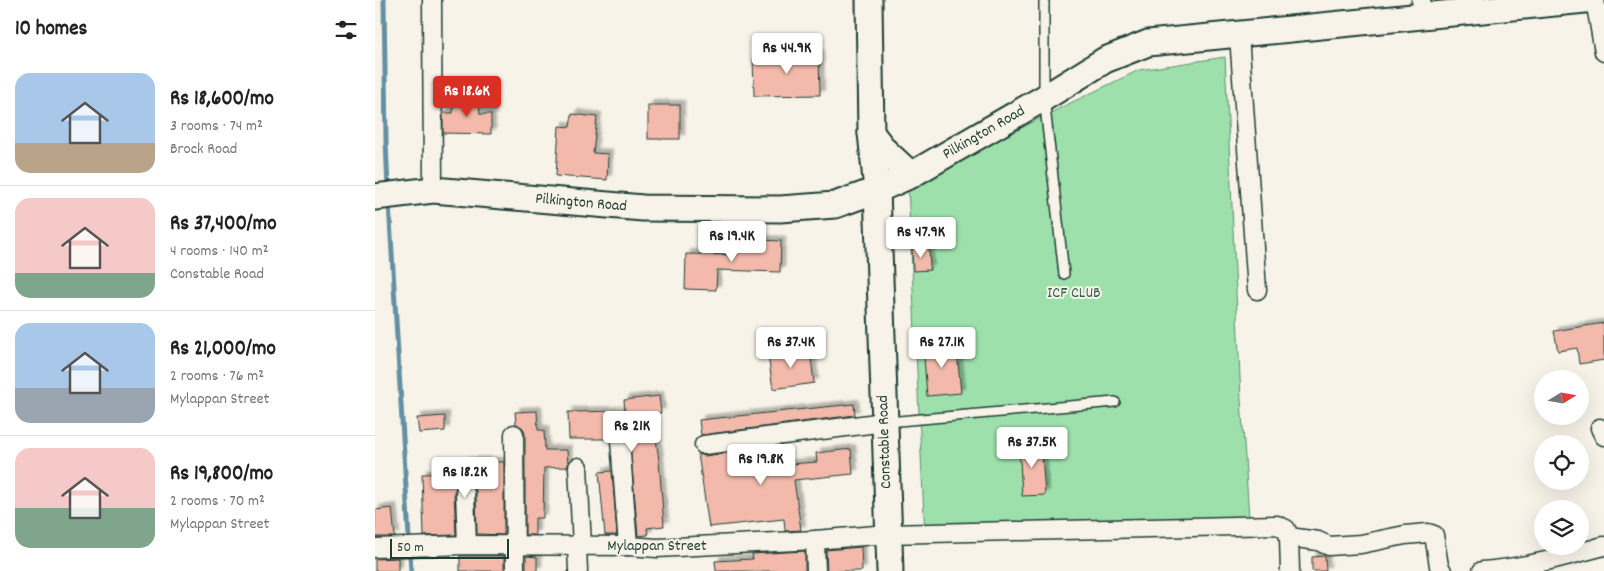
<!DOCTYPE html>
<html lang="en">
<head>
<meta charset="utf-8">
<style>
	:root { --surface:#fff; --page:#f6f6f6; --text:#222; --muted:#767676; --line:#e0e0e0; --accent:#d93025 }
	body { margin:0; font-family:Dekko,sans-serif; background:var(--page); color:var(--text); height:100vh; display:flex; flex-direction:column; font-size:19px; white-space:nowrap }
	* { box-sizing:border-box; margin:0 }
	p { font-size:16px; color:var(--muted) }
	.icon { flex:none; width:28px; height:28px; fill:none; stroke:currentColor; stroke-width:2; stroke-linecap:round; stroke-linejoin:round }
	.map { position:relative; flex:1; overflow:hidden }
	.sheet { display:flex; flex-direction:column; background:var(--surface); width:375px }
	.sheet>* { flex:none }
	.needle { width:32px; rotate:79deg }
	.fabs { position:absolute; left:1159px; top:370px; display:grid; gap:10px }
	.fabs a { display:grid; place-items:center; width:55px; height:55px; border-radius:50%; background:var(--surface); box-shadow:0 5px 20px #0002; font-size:25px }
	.scale { position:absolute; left:15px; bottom:12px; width:119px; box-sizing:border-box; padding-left:5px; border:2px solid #1f3d34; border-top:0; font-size:14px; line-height:18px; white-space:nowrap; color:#1f3d34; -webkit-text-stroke:4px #f7f3e8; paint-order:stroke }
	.price { position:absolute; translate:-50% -42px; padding:0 11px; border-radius:5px; background:#fff; color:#222; font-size:16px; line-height:32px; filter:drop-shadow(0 1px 2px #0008) }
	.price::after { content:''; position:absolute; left:50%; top:30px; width:15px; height:11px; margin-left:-8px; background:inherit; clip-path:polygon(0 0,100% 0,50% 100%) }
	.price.current { background:var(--accent); color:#fff }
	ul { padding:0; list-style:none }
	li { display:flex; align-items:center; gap:15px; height:125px; padding:0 15px }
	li+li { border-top:1px solid var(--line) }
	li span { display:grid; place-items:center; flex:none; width:140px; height:100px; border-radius:15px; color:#555 }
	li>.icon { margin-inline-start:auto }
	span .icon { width:60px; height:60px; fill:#fffc; stroke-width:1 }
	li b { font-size:21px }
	h2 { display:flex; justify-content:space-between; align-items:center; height:60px; padding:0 15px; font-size:21px }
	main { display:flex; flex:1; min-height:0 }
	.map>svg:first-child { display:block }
</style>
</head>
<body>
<main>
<section class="sheet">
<h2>10 homes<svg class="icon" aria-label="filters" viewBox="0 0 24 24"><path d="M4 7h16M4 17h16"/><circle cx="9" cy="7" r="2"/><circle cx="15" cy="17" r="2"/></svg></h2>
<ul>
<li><span style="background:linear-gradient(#a9c7e8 70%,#b9a48a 0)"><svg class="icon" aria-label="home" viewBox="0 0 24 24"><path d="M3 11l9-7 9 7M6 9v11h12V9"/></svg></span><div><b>Rs 18,600/mo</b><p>3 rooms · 74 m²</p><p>Brock Road</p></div></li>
<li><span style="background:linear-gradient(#f6c9c9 75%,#7fa58c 0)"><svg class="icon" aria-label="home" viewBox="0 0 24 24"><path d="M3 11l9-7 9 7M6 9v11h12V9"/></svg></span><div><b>Rs 37,400/mo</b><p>4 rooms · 140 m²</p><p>Constable Road</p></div></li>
<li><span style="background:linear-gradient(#a9c7e8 65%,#9aa5b1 0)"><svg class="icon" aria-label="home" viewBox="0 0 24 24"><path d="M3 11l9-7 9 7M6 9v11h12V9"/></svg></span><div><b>Rs 21,000/mo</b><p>2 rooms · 76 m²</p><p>Mylappan Street</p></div></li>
<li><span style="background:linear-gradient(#f6c9c9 60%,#7fa58c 0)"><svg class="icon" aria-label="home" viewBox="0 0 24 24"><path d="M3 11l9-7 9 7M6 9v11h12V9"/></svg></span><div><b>Rs 19,800/mo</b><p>2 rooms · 70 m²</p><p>Mylappan Street</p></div></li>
</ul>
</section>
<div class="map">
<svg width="1229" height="571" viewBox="0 0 1229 571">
	<defs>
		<filter id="shadow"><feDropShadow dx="4.5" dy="-4.5" stdDeviation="1" flood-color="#0004"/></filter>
	</defs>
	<rect width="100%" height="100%" fill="#f7f3e8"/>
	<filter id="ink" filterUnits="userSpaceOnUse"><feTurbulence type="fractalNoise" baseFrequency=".02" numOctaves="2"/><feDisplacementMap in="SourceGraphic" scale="10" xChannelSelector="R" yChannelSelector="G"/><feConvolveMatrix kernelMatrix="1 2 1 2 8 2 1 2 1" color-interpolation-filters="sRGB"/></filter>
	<g filter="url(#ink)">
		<polygon fill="#9de0ab" stroke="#5e8e70" points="850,57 866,399 874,517 550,537 533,187 685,108 764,70"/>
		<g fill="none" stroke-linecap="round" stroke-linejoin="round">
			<g stroke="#6390a4" stroke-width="5">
				<polyline points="9,0 11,141 13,189"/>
				<polyline points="14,203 36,571"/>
			</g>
		</g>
		<g fill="#f3baab" stroke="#1f3d34" filter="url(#shadow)">
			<polygon points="444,54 445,95 379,96 378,55"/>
			<polygon points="79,98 104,98 105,114 116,114 116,134 68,133 68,113 78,113"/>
			<rect x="273" y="105" width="32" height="34"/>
			<polygon points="197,114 222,117 218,153 233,154 232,180 181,176 184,126 195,127"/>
			<polygon points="362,239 406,241 405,272 342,270 341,290 310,289 311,254 362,255"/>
			<polygon points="537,248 554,248 555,270 538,271"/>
			<polygon points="1229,323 1229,360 1204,364 1202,348 1183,351 1179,331"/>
			<polygon points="581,342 586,393 552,396 548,344"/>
			<polygon points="435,349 439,383 398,389 393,355"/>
			<polygon points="284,396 286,413 278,414 284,461 289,526 272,528 273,535 263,536 253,421 248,417 243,416 238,419 233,427 234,439 194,439 193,412 250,411 249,400"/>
			<polygon points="479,404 480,415 326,435 324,420"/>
			<polygon points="162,411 163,430 169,430 170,450 192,450 193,465 192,467 169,468 168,518 160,518 160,535 150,535 150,434 148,428 141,424 140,412"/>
			<polygon points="70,416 70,431 44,433 42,418"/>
			<polygon points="666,441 670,495 647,496 644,443"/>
			<polygon points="387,448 389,466 442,462 441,453 476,449 478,474 419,480 426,530 410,531 409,519 334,527 323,454 330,456"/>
			<polygon points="88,462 129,462 129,535 102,534 101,491 99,486 90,481 84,483 79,492 81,535 49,536 47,474 89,473"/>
			<polygon points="237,471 242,535 230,535 224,472"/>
			<polygon points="17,508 20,537 0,537 0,510"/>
			<polygon points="486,547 487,571 452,571 451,550"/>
			<polygon points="430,551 430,571 341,571 340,561 378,559 377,554"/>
			<rect x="85" y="556" width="44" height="15"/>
			<polygon points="151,556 162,557 162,571 151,571"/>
			<polygon points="950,556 951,571 937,571 937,557"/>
			<polygon points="23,558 23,571 0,571 0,559"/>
		</g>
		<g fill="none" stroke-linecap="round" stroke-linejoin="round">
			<g stroke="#1f3d34" stroke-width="12">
				<g id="lane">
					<polyline points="669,0 669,98 689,274"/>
					<polyline points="512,422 740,402"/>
				</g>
			</g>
			<g stroke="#1f3d34" stroke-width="21">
				<g id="street">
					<polyline points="57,0 58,190"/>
					<polyline points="1046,0 1049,15"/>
					<polyline points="1220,0 1229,52"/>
					<polyline points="864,35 882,290"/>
					<polyline points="244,427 253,546"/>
					<polyline points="1225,428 1229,436"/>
					<polyline points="139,434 140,571"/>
					<polyline points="329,445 510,422"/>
					<polyline points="203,467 207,546"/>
					<polyline points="90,492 92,545"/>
					<polyline points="914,537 943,541 954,546 986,544 1030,535 1053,533 1059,535 1064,566 1067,571"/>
					<polyline points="440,540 441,571"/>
					<polyline points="202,546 203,571"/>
					<polyline points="0,548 92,545 253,546 282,548 440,540 513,534 902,525 911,529 914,537 915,571"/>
					<path d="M1107,571c43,-3 81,-14 122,-25"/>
				</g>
			</g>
			<g stroke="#1f3d34" stroke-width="29">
				<g id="secondary">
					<polyline points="494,0 496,133 502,190 515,571"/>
					<polyline points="496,133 510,151 536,175"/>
					<polyline points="0,197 58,190 268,208 405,209 460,205 502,190 536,175 669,98 730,60 773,43 1210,0"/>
				</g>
			</g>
			<use href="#lane" stroke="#f7f3e8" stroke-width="9"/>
			<use href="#street" stroke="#f7f3e8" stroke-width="18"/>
			<use href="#secondary" stroke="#f7f3e8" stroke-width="25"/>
		</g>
	</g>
	<g text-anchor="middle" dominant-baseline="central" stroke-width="4" stroke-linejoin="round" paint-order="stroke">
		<g font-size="16" fill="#1f3d34" stroke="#f7f3e8">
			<text transform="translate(609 133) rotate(-30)">Pilkington Road</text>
			<text transform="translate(206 203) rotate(5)">Pilkington Road</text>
			<text transform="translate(510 442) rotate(-92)">Constable Road</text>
			<text x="282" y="546">Mylappan Street</text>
		</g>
		<g font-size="16" fill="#385e4c" stroke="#f7f3e8">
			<text x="699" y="293">ICF CLUB</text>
		</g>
	</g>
</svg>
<div class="fabs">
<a><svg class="needle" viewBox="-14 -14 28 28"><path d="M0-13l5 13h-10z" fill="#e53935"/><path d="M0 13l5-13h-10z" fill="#767676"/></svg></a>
<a><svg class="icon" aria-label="locate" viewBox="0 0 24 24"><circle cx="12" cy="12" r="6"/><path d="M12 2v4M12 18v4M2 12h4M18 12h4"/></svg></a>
<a><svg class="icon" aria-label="layers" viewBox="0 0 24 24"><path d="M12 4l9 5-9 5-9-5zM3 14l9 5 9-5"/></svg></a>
</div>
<div class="scale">50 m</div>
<b class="price" style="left:412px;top:75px">Rs 44.9K</b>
<b class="price current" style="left:92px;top:118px">Rs 18.6K</b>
<b class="price" style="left:546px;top:259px">Rs 47.9K</b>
<b class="price" style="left:357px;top:263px">Rs 19.4K</b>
<b class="price" style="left:416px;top:369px">Rs 37.4K</b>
<b class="price" style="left:567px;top:369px">Rs 27.1K</b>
<b class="price" style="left:257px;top:453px">Rs 21K</b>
<b class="price" style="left:657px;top:469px">Rs 37.5K</b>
<b class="price" style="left:386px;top:486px">Rs 19.8K</b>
<b class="price" style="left:90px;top:499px">Rs 18.2K</b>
</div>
</main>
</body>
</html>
